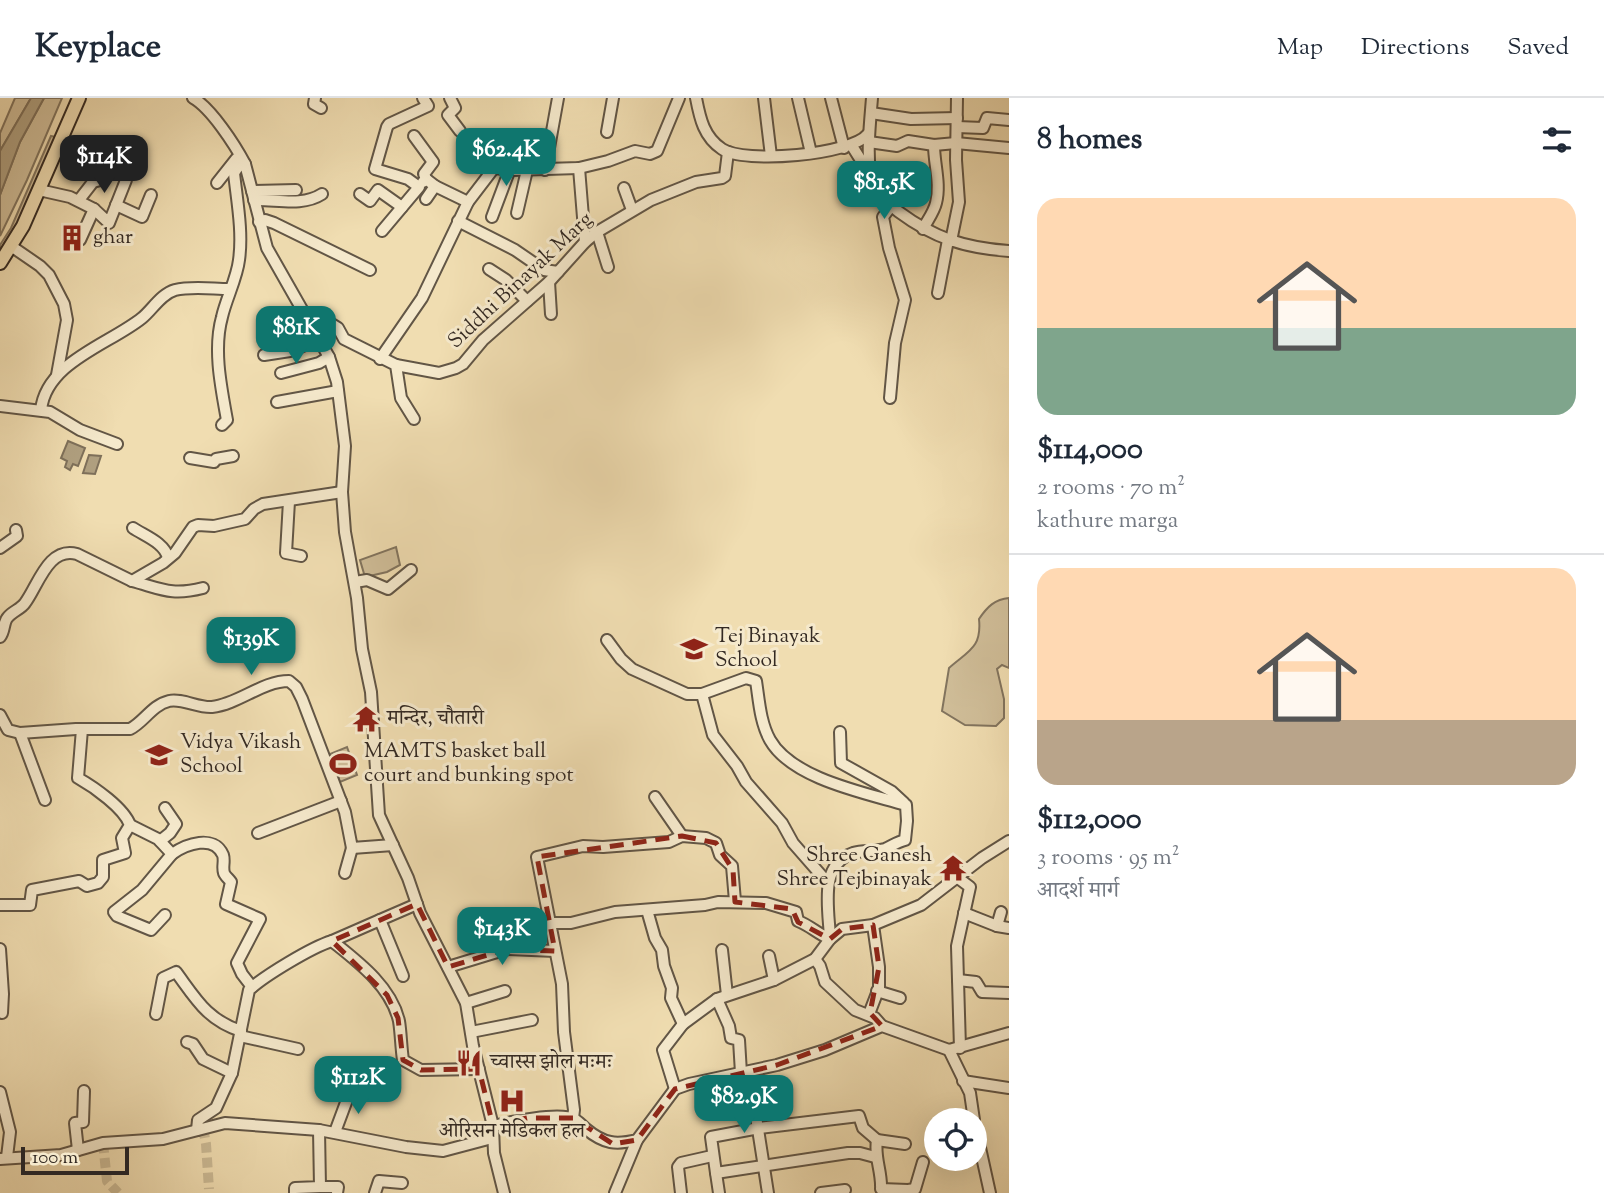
<!DOCTYPE html>
<html lang="en">
<head>
<meta charset="utf-8">
<style>
	:root { --surface:#fff; --page:#f2f2f3; --text:#1f2937; --muted:#747a83; --line:#e0e1e3; --accent:#0f766e }
	body { margin:0; font-family:"Sorts Mill Goudy","Noto Serif Devanagari",serif; background:var(--page); color:var(--text); height:100vh; display:flex; flex-direction:column; font-size:26px; white-space:nowrap }
	* { box-sizing:border-box; margin:0 }
	p { font-size:23px; color:var(--muted) }
	.icon { flex:none; width:38px; height:38px; fill:none; stroke:currentColor; stroke-width:2; stroke-linecap:round; stroke-linejoin:round }
	.map { position:relative; flex:1; overflow:hidden }
	.sheet { display:flex; flex-direction:column; background:var(--surface); width:595px }
	.sheet>* { flex:none }
	.controls { position:absolute; left:924px; top:1010px; display:grid; gap:14px }
	.controls a { display:grid; place-items:center; width:63px; height:63px; border-radius:50%; background:var(--surface); box-shadow:0 7px 28px #0002; font-size:35px }
	.scale { position:absolute; left:21px; bottom:18px; width:108px; box-sizing:border-box; padding-left:7px; border:4px solid #332922; border-top:0; font-size:19px; line-height:24px; white-space:nowrap; color:#332922; -webkit-text-stroke:5px #f5e9cc; paint-order:stroke }
	.price { position:absolute; translate:-50% -60px; padding:0 16px; border-radius:14px; background:var(--accent); color:#fff; font-size:23px; line-height:46px; filter:drop-shadow(0 2px 4px #0008) }
	.price::after { content:''; position:absolute; left:50%; top:42px; width:21px; height:16px; margin-left:-10px; background:inherit; clip-path:polygon(0 0,100% 0,50% 100%) }
	.price.current { background:#222; color:#fff }
	ul { padding:0; list-style:none }
	li { display:grid; align-content:center; gap:14px; height:371px; padding:0 28px }
	li+li { border-top:2px solid var(--line) }
	li span { display:grid; place-items:center; height:217px; border-radius:21px; color:#555 }
	li>.icon { margin-inline-start:auto }
	span .icon { width:126px; height:126px; fill:#fffc; stroke-width:1 }
	li b { font-size:30px }
	h2 { display:flex; justify-content:space-between; align-items:center; height:84px; padding:0 28px; font-size:30px }
	header { display:flex; align-items:center; gap:42px; box-sizing:border-box; height:98px; padding:0 35px; background:var(--surface); border-bottom:2px solid var(--line) }
	header strong { font-size:33px }
	nav { display:flex; gap:38px; margin-inline-start:auto; font-size:24px }
	main { display:flex; flex:1; min-height:0 }
	.map>svg:first-child { display:block }
</style>
</head>
<body>
<header>
<strong>Keyplace</strong>
<nav><a>Map</a><a>Directions</a><a>Saved</a></nav>
</header>
<main>
<div class="map">
<svg width="1009" height="1095" viewBox="0 0 1009 1095">
	<rect width="100%" height="100%" fill="#f0ddb1"/>
	<filter id="stains"><feTurbulence type="fractalNoise" baseFrequency=".00286" numOctaves="4"/><feColorMatrix values="0 0 0 0 .2 0 0 0 0 .09 0 0 0 0 .02 0 0 0 .5 -.17"/></filter>
	<radialGradient id="worn" r=".72"><stop offset=".6" stop-color="#630" stop-opacity="0"/><stop offset="1" stop-color="#630" stop-opacity=".3"/></radialGradient>
	<g fill="#d0be99" stroke="#82745e" stroke-width="2">
		<polygon points="15,0 31,0 0,53 0,35"/>
		<polygon points="44,0 62,0 27,82 0,138 0,97 20,44"/>
		<polygon points="51,38 56,39 18,125 0,155 0,147 11,130"/>
		<polygon points="396,449 400,467 387,474 365,479 360,462"/>
		<path d="M1009,500v70l-7,-3 -5,4 7,30v19l-8,8 -31,-1 -23,-14 7,-43c19,-17 33,-20 30,-49 8,-12 16,-20 30,-21z"/>
		<polygon points="347,649 357,677 340,684 330,656"/>
	</g>
	<g fill="#b0a080" stroke="#7e705a" stroke-width="2">
		<polygon points="31,0 44,0 20,44 0,97 0,53"/>
		<polygon points="68,343 85,350 78,368 73,366 70,372 65,369 67,363 61,360"/>
		<polygon points="89,357 101,358 95,376 83,375"/>
	</g>
	<g fill="none" stroke-linecap="round" stroke-linejoin="round">
		<g stroke="#cab994" stroke-width="10" stroke-dasharray="10 5" stroke-linecap="butt">
			<polyline points="203,1030 206,1046 209,1091"/>
			<polyline points="103,1045 107,1083 118,1095"/>
		</g>
		<g stroke="#625646" stroke-width="14">
			<g id="minor">
				<path d="M193,0c18,10 42,47 52,66l-7,3 -4,6c3,28 9,59 5,87 -2,18 -13,39 -17,57 -9,32 -1,70 5,103l-5,5"/>
				<polyline points="315,0 314,6 321,10"/>
				<polyline points="450,0 455,10 448,17 460,33"/>
				<path d="M696,0c4,21 8,39 26,51 22,15 130,6 146,-15"/>
				<polyline points="764,0 771,58"/>
				<polyline points="798,0 811,55"/>
				<polyline points="831,0 844,50"/>
				<path d="M872,0c-2,25 -5,51 -2,76 1,16 16,28 29,38 35,26 66,36 110,39"/>
				<polyline points="871,15 911,21 957,20"/>
				<polyline points="957,29 983,30 987,20 1009,22"/>
				<polyline points="607,34 613,0"/>
				<polyline points="414,38 433,64 424,76 426,81"/>
				<polyline points="869,44 897,48 908,43 934,47 956,45 1009,50"/>
				<polyline points="852,48 869,75"/>
				<polyline points="245,66 267,150 329,259 337,284 345,348 342,394 345,434 357,500 362,551 371,594 379,717 408,780 420,815 466,905 473,948 493,1028 494,1055 504,1095"/>
				<polyline points="579,70 585,144"/>
				<polyline points="545,72 558,0"/>
				<polyline points="423,84 426,81 435,88 426,101"/>
				<polyline points="217,85 236,61"/>
				<polyline points="435,88 468,104"/>
				<polyline points="624,90 632,112"/>
				<polyline points="39,92 70,99 94,111 80,142"/>
				<polyline points="252,93 296,92"/>
				<polyline points="360,96 370,103 378,92 402,109"/>
				<polyline points="79,102 93,84 100,82 107,74"/>
				<path d="M254,102c22,-1 48,7 68,-6"/>
				<polyline points="116,107 142,119 151,97"/>
				<polyline points="94,111 109,125 126,82"/>
				<polyline points="517,115 527,72"/>
				<polyline points="492,119 510,71"/>
				<polyline points="458,123 515,152 544,172 558,174"/>
				<polyline points="259,124 265,122 274,125 370,172"/>
				<path d="M923,131c4,-8 11,-17 13,-26 5,-19 -2,-39 -2,-58"/>
				<polyline points="382,133 419,89 408,81 375,71 387,29 389,26 428,8 423,0"/>
				<polyline points="597,134 608,169"/>
				<polyline points="951,143 959,104 956,62 957,0"/>
				<polyline points="11,148 40,168 49,177 64,206 67,222 57,277"/>
				<polyline points="489,171 506,182 527,203"/>
				<polyline points="549,184 551,216"/>
				<polyline points="938,195 948,142"/>
				<polyline points="304,218 321,220 330,225 338,230 344,241 396,267 401,300 414,321"/>
				<polyline points="264,257 290,253 318,242"/>
				<polyline points="380,261 422,200 468,104 494,70 513,72 579,70 608,63 635,53 650,56 657,53 679,0"/>
				<polyline points="396,267 439,275 456,270 463,266 483,242 549,184 585,144 597,134 651,102 696,84 722,80 725,78 728,54"/>
				<polyline points="281,275 319,265 329,259"/>
				<polyline points="890,300 895,245 905,202 889,150 883,119 891,108"/>
				<polyline points="277,304 338,293"/>
				<polyline points="0,308 50,314 80,332 117,346"/>
				<path d="M41,312c5,-48 69,-66 101,-92 10,-8 19,-24 33,-28 16,-4 38,-1 54,-1"/>
				<polyline points="190,360 214,364 216,361 233,358"/>
				<polyline points="289,403 286,455 301,458"/>
				<path d="M133,430c12,8 32,15 35,30"/>
				<polyline points="0,450 17,438 16,432"/>
				<path d="M132,483c30,8 39,15 71,7"/>
				<polyline points="355,484 367,482 388,491 411,472"/>
				<path d="M0,539c5,-6 3,-15 8,-20 5,-6 13,-8 17,-14 13,-17 23,-57 52,-49l55,27 31,-18 12,-10 18,-26 5,-2 16,1 31,-7 9,-10 9,-5 79,-12"/>
				<polyline points="607,542 621,561 632,571 687,596 702,596 713,637 737,668 746,684 782,725 793,745 828,785"/>
				<path d="M0,617l8,15 12,3 56,-4h54c14,-7 22,-24 39,-28 13,-3 29,7 43,6 27,-3 50,-26 77,-26l7,6 6,12 43,113 7,36 41,-3"/>
				<polyline points="840,634 841,665 891,693 904,705"/>
				<polyline points="20,635 45,702"/>
				<polyline points="655,699 682,738"/>
				<path d="M130,727l28,14 14,15c14,-10 42,-20 51,1 2,6 -1,12 1,18 1,3 5,6 7,9l-5,22 34,15 -23,44 5,11 10,13"/>
				<polyline points="258,735 341,703"/>
				<polyline points="160,743 170,735 176,726 165,710"/>
				<polyline points="345,775 352,750"/>
				<polyline points="958,780 970,789 957,848 960,950"/>
				<path d="M0,807h30l2,-15 47,-9 8,5 11,-3 5,-6v-17l22,-7 -3,-15 8,-13c-6,-17 -36,-38 -52,-47l4,-49"/>
				<polyline points="647,812 655,840 662,852 664,868 672,890 671,900 683,926"/>
				<polyline points="964,815 997,828 1009,830"/>
				<polyline points="165,817 151,832 117,818 114,814 142,792 172,756"/>
				<polyline points="380,822 417,806"/>
				<path d="M552,825h19l44,-11 90,-7 13,-3 48,1 30,9 2,9c11,4 20,13 32,18 -1,-30 -12,-74 23,-86 10,-3 22,-1 32,-4 7,-3 12,-7 20,-9l2,-19 -1,-16c-40,-12 -114,-26 -136,-65 -10,-18 -11,-40 -14,-59l-10,-3 -44,16"/>
				<polyline points="997,828 1001,814"/>
				<polyline points="521,835 522,851"/>
				<polyline points="332,843 380,822 403,878"/>
				<polyline points="0,851 3,896 2,915"/>
				<polyline points="722,852 727,897"/>
				<polyline points="769,858 774,882"/>
				<polyline points="815,861 820,868 825,884 855,912 875,920 882,928"/>
				<polyline points="448,869 507,851 555,853"/>
				<polyline points="958,882 976,884 982,894 1009,895"/>
				<polyline points="877,893 900,900"/>
				<polyline points="717,901 729,928 731,940 739,942 741,975"/>
				<polyline points="466,905 505,893"/>
				<path d="M156,916l7,-36 13,-6c20,27 31,48 65,59"/>
				<polyline points="869,916 879,890 879,869 873,827"/>
				<polyline points="471,934 532,922"/>
				<polyline points="240,938 298,951"/>
				<polyline points="187,944 193,946 203,961 232,975"/>
				<polyline points="949,952 970,995 974,1022"/>
				<polyline points="749,974 768,1095"/>
				<polyline points="963,983 1009,990"/>
				<polyline points="675,991 663,952 683,926 717,901 774,882 815,861 830,841 842,831 873,827 921,807 982,760 1009,743"/>
				<polyline points="0,994 10,1034 7,1059"/>
				<polyline points="573,1020 574,1012 564,934 562,886 537,759 583,748 603,749 669,744 682,738 706,740 716,745 720,757 732,768 735,803"/>
				<polyline points="975,1027 990,1095"/>
				<path d="M493,1028c17,-4 65,-14 81,-7 4,2 9,7 12,10 18,15 30,16 51,11l38,-51 14,-5 88,-19 48,-15 57,-24 67,24 60,-17"/>
				<path d="M197,1032l1,-10 18,-12 16,-35 17,-83c15,-14 63,-43 83,-49 25,20 59,45 67,80 2,12 2,26 4,39l18,10 58,-1"/>
				<polyline points="335,1034 351,991"/>
				<path d="M905,1046l-28,-4c-3,18 5,31 4,49l27,1v3"/>
				<polyline points="78,1052 75,1025 83,1024 84,993"/>
				<polyline points="875,1059 860,1055 848,1055 716,1075 711,1039 759,1030 859,1018 863,1030 877,1042"/>
				<polyline points="0,1061 61,1057 103,1045 163,1041 225,1025 319,1032 406,1049 443,1053 492,1040"/>
				<polyline points="716,1075 719,1095"/>
				<polyline points="320,1089 338,1089 337,1095"/>
				<polyline points="908,1092 915,1091 923,1064"/>
				<polyline points="295,1095 295,1090 320,1089 319,1032"/>
				<polyline points="375,1095 379,1083 402,1085"/>
				<polyline points="615,1095 637,1042"/>
				<polyline points="681,1095 678,1069 681,1065 712,1058"/>
				<polyline points="821,1095 845,1092"/>
			</g>
		</g>
		<g stroke="#332922" stroke-width="16">
			<polyline id="major" points="0,165 23,128 79,0"/>
		</g>
		<use href="#minor" stroke="#f5e9cc" stroke-width="10"/>
		<use href="#major" stroke="#f0ddb1" stroke-width="12"/>
	</g>
	<path fill="none" stroke="#8f2418" stroke-width="5" stroke-dasharray="14 9" stroke-linejoin="round" d="M682,738l34,7 17,27 2,32 57,7 6,13 32,17 12,-10 31,-4 6,42 -9,46 12,13 -105,39 -102,24 -38,51 -24,4 -40,-26h-46l-34,8 -14,-57 -58,1 -18,-10 -5,-42 -11,-23 -55,-54 85,-37 31,63 59,-18 48,2 -18,-94z"/>
	<defs>
		<g id="building-bare" transform="scale(2.1)"><path d="M-4-6H4V6H1V3H-1V6H-4ZM-2.5-4.3h1.7v1.8h-1.7ZM.8-4.3h1.7v1.8H.8ZM-2.5-1h1.7V.8h-1.7ZM.8-1h1.7V.8H.8Z" fill="#8f2418" stroke="#f5e9cc" stroke-width="2.5" paint-order="stroke"/></g>
		<g id="school-bare" transform="scale(2.1)"><path d="M0-5L7-2L0 1L-7-2ZM-4 1L0 2.5L4 1V4Q0 6-4 4Z" fill="#8f2418" stroke="#f5e9cc" stroke-width="2.5" paint-order="stroke"/></g>
		<g id="temple-bare" transform="scale(2.1)"><path d="M0-6L5-2H3V0L6.5 2.5H4V6H1.5V3h-3V6H-4V2.5H-6.5L-3 0V-2H-5Z" fill="#8f2418" stroke="#f5e9cc" stroke-width="2.5" paint-order="stroke"/></g>
		<g id="stadium-bare" transform="scale(2.1)"><path d="M0-5a6.5 5 0 1 0 0 10a6.5 5 0 1 0 0-10ZM-3.5-1.8h7v3.6h-7Z" fill="#8f2418" stroke="#f5e9cc" stroke-width="2.5" paint-order="stroke"/></g>
		<g id="restaurant-bare" transform="scale(2.1)"><path d="M-5-6h1v4h1v-4h1v4h1v-4h1v5L-1.5 .5V6h-2V.5L-5-1ZM5-6V6H3V1.5H1.5Q1.5-4 5-6Z" fill="#8f2418" stroke="#f5e9cc" stroke-width="2.5" paint-order="stroke"/></g>
		<g id="hospital-bare" transform="scale(2.1)"><path d="M-5-5h3v3.5h4V-5h3V5h-3V1.5h-4V5h-3Z" fill="#8f2418" stroke="#f5e9cc" stroke-width="2.5" paint-order="stroke"/></g>
	</defs>
	<g fill-rule="evenodd">
		<use href="#building-bare" x="72" y="140"/>
		<use href="#school-bare" x="694" y="551"/>
		<use href="#temple-bare" x="366" y="621"/>
		<use href="#school-bare" x="159" y="657"/>
		<use href="#stadium-bare" x="343" y="666"/>
		<use href="#temple-bare" x="953" y="770"/>
		<use href="#restaurant-bare" x="469" y="965"/>
		<use href="#hospital-bare" x="512" y="1003"/>
	</g>
	<g text-anchor="middle" dominant-baseline="central" stroke-width="6" stroke-linejoin="round" paint-order="stroke">
		<g font-size="21" fill="#332922" stroke="#f5e9cc" text-anchor="start">
			<text x="93" y="140">ghar</text>
			<text x="715" y="539">Tej Binayak<tspan x="715" dy="24">School</tspan></text>
			<text x="387" y="621">मन्दिर, चौतारी</text>
			<text x="180" y="645">Vidya Vikash<tspan x="180" dy="24">School</tspan></text>
			<text x="364" y="654">MAMTS basket ball<tspan x="364" dy="24">court and bunking spot</tspan></text>
			<text x="932" y="758" text-anchor="end">Shree Ganesh<tspan x="932" dy="24">Shree Tejbinayak</tspan></text>
			<text x="490" y="965">च्वास्स झोल मःमः</text>
			<text x="512" y="1034" text-anchor="middle">ओरिसन मेडिकल हल</text>
		</g>
		<g font-size="21" fill="#332922" stroke="#f5e9cc">
			<text transform="translate(521 183) rotate(-43)">Siddhi Binayak Marg</text>
		</g>
	</g>
	<rect width="100%" height="100%" filter="url(#stains)"/>
	<rect width="100%" height="100%" fill="url(#worn)"/>
</svg>
<div class="controls">
<a><svg class="icon" aria-label="locate" viewBox="0 0 24 24"><circle cx="12" cy="12" r="6"/><path d="M12 2v4M12 18v4M2 12h4M18 12h4"/></svg></a>
</div>
<div class="scale">100 m</div>
<b class="price" style="left:506px;top:90px">$62.4K</b>
<b class="price current" style="left:104px;top:97px">$114K</b>
<b class="price" style="left:884px;top:123px">$81.5K</b>
<b class="price" style="left:296px;top:268px">$81K</b>
<b class="price" style="left:251px;top:579px">$139K</b>
<b class="price" style="left:502px;top:869px">$143K</b>
<b class="price" style="left:358px;top:1018px">$112K</b>
<b class="price" style="left:744px;top:1037px">$82.9K</b>
</div>
<section class="sheet">
<h2>8 homes<svg class="icon" aria-label="filters" viewBox="0 0 24 24"><path d="M4 7h16M4 17h16"/><circle cx="9" cy="7" r="2"/><circle cx="15" cy="17" r="2"/></svg></h2>
<ul>
<li><span style="background:linear-gradient(#ffd9b3 60%,#7fa58c 0)"><svg class="icon" aria-label="home" viewBox="0 0 24 24"><path d="M3 11l9-7 9 7M6 9v11h12V9"/></svg></span><div><b>$114,000</b><p>2 rooms · 70 m²</p><p>kathure marga</p></div></li>
<li><span style="background:linear-gradient(#ffd9b3 70%,#b9a48a 0)"><svg class="icon" aria-label="home" viewBox="0 0 24 24"><path d="M3 11l9-7 9 7M6 9v11h12V9"/></svg></span><div><b>$112,000</b><p>3 rooms · 95 m²</p><p>आदर्श मार्ग</p></div></li>
</ul>
</section>
</main>
</body>
</html>
